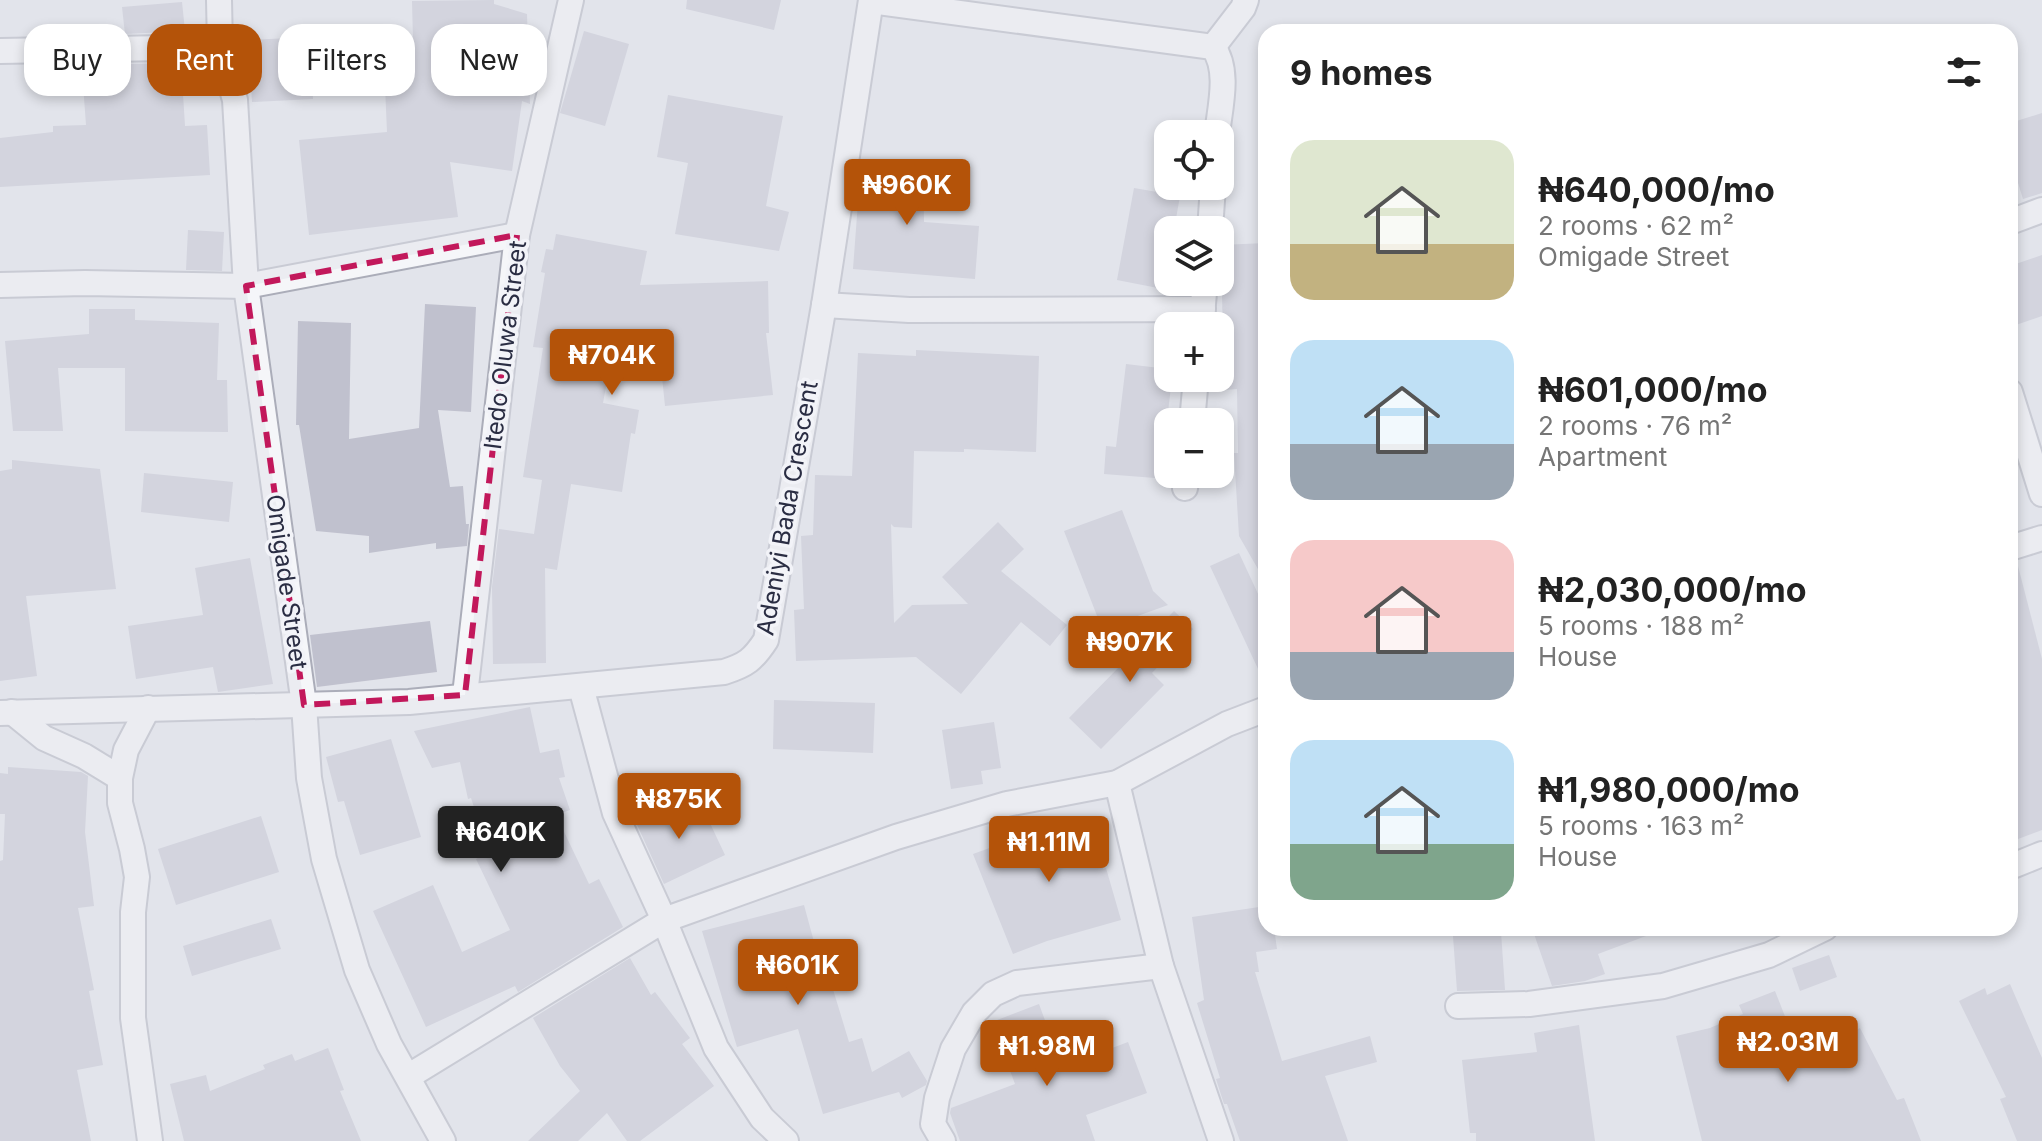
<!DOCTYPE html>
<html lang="en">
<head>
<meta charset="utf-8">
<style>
	:root { --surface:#fff; --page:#f6f6f6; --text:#222; --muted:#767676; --accent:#b45309 }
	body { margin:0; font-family:Inter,sans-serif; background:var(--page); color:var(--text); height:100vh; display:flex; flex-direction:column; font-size:30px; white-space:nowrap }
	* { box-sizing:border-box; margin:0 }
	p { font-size:26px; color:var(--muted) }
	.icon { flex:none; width:44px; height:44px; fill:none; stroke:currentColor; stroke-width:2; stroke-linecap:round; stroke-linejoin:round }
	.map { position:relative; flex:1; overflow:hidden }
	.drawer { position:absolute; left:1258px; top:24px; width:760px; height:912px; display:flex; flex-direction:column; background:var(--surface); border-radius:24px; box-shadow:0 4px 12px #0003 }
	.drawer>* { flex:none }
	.hud { position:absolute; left:24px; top:24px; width:760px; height:72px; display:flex; gap:16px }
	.controls { position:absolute; left:1154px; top:120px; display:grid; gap:16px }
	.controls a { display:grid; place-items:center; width:80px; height:80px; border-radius:16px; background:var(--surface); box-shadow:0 4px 12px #0003; font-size:40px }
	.price { position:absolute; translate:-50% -68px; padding:0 18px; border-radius:8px; background:var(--accent); color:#fff; font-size:26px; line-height:52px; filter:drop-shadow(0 2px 4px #0008) }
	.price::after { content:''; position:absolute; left:50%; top:48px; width:24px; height:18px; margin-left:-12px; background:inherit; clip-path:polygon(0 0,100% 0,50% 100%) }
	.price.active { background:#222; color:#fff }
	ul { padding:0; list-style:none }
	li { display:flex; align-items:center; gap:24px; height:200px; padding:0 32px }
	li span { display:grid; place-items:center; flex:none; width:224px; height:160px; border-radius:24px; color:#555 }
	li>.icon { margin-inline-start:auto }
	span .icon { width:96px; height:96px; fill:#fffc; stroke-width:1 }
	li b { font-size:34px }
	h2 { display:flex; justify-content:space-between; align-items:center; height:96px; padding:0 32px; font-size:34px }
	.pill { padding:0 28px; border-radius:24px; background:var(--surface); box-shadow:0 4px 12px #0003; font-size:28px; line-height:72px }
	.pill.active { background:var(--accent); color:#fff }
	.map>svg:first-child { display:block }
</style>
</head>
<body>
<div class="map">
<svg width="2042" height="1141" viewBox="0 0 2042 1141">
	<rect width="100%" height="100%" fill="#e2e4eb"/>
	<g fill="#c0c1ce">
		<polygon points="494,0 494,4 527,14 530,104 522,101 512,171 450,162 458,217 309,235 299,140 387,132 383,40 413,40 412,1"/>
		<polygon points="687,0 781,0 774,30 686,9"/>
		<polygon points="182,2 185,31 125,34 122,7"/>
		<polygon points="584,31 629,44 605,126 560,113"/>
		<polygon points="310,37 313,99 252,102 248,40"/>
		<polygon points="181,63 185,126 207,125 210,175 0,187 0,138 53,132 53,126 86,125 82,70 129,68 128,64"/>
		<polygon points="668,95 783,116 766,206 789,212 779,251 675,234 688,163 657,157"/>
		<polygon points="2042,113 2042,193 2023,199 2010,157 2010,123"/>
		<polygon points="923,161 924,222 979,226 975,279 853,269 861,162"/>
		<polygon points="1134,188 1180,196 1174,230 1168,230 1168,261 1163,289 1117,280"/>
		<polygon points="188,230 224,232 222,271 186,270"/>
		<polygon points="556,234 647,251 640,285 768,281 769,333 766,333 773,395 665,406 661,367 611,359 603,403 639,410 635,434 631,433 622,492 571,484 557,570 545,568 546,663 493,664 492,587 499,529 534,534 542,480 523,477 543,348 533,347 545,273 541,272 546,249 553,250"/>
		<polygon points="1266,243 1266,583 1239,536 1234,453 1238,453 1237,389 1224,390 1221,245"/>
		<polygon points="2042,255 2042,316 2010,327 2010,266"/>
		<polygon points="425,304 476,307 471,412 438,410 450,487 463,486 466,524 469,524 467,546 436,549 436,543 369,553 369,536 316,531 299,425 296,425 298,321 351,323 349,439 419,428"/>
		<polygon points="89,309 135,309 135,320 219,323 217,380 227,380 228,432 125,431 125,368 58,368 63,431 13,431 5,341 89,334"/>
		<polygon points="916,350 1039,356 1036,452 964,449 964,452 914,451 912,528 894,527 891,524 894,623 912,605 968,604 942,577 998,522 1024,549 1001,571 1067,625 1050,646 1021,622 961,694 916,657 796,661 794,610 804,609 801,536 813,535 815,475 852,476 858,353 916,356"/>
		<polygon points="1126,364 1168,369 1168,378 1172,378 1168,412 1168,479 1104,474 1106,446 1116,447"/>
		<polygon points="12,460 100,469 116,589 26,596 37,676 0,681 0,471 12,469"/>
		<polygon points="144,473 233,482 229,522 141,512"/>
		<polygon points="1122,510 1153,591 1168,605 1110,626 1101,626 1064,531"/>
		<polygon points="1239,553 1266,611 1266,686 1210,566"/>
		<polygon points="250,558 273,684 218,692 213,667 136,679 128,626 203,615 195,568"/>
		<polygon points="2018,566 2042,659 2042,830 2010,842 2010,567"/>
		<polygon points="1174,611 1193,629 1152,673 1164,685 1101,749 1069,718"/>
		<polygon points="430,621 437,672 317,687 310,635"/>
		<polygon points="774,700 875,703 873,753 773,749"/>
		<polygon points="530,707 540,753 559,749 565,777 559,778 570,810 556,815 589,884 599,879 623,927 518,992 515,986 426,1027 373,911 433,885 462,952 510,930 476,859 489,852 471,798 468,799 460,762 432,768 414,731"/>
		<polygon points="994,722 1001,768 981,771 983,784 951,789 942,730"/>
		<polygon points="391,739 421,837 360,855 344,801 338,802 326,757"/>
		<polygon points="8,767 81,772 88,776 85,832 94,906 78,908 94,990 89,991 103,1065 77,1070 91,1141 0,1141 0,861 3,860 5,814 0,814 0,773 8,774"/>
		<polygon points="700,802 725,855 664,884 634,818 657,807 664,819"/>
		<polygon points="261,816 279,872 176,905 158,849"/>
		<polygon points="1091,816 1103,869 1106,868 1121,920 1047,941 1013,954 973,854 1031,833 1030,829"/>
		<polygon points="804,905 820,964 825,963 849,1042 862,1038 872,1072 909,1051 927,1081 926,1085 902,1098 899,1092 823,1114 798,1029 737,1047 702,931"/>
		<polygon points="1266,906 1266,928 1274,928 1277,949 1256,952 1259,972 1255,972 1282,1061 1370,1036 1377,1062 1325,1076 1348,1141 1240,1141 1227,1104 1224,1104 1216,1079 1220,1078 1197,1003 1204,1000 1192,917"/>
		<polygon points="271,919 281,949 192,976 183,946"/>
		<polygon points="1532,928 1661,928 1662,930 1598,954 1605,974 1585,981 1552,986"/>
		<polygon points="1501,932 1505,990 1457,991 1453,936"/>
		<polygon points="1829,955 1837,977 1800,991 1792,968"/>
		<polygon points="630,958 651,995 655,992 690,1038 682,1044 714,1086 640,1141 627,1141 607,1113 578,1141 528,1141 580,1091 560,1066 533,1018"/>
		<polygon points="2010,984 2042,1058 2042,1141 2017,1141 2000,1099 2006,1097 1959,1001 1985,988 1987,995"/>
		<polygon points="1775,991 1801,1057 1860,1028 1897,1100 1904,1098 1921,1141 1702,1141 1676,1036 1710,1028 1743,1014 1739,1005"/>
		<polygon points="1039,1004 1062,1067 1128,1042 1147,1093 1086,1115 1095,1141 960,1141 950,1113 951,1108 1015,1084 992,1022"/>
		<polygon points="1579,1025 1595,1141 1476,1141 1476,1133 1470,1133 1462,1060 1537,1052 1534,1033"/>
		<polygon points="328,1048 344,1090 340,1091 361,1141 184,1141 170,1084 206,1075 210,1091 265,1069 263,1065 292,1054 295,1061"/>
	</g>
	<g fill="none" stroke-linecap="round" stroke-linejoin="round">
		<g stroke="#abadb9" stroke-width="28">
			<g id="minor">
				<polyline points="219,0 220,47 235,100 246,286 304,705 309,778 324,859 357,970 389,1044 443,1141"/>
				<path d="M871,1l342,46c17,23 7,60 4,87"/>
				<polyline points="1213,47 1243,8 1246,0"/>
				<polyline points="0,51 220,47"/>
				<polyline points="2010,222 2042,210"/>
				<polyline points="1210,230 1213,186"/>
				<polyline points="0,285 85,283 246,286 517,235"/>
				<polyline points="824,305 909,310 1203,309"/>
				<polyline points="1201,326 1205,282"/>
				<polyline points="2010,392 2042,494"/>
				<polyline points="1192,422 1196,378"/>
				<polyline points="1185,488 1187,474"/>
				<polyline points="2010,548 2042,538"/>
				<polyline points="581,687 615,813 664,920 716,1048 762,1118 786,1141"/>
				<polyline points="465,695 517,235 571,0"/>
				<polyline points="148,708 126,750 120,778 120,803 132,849 137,877 133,912 133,1018 150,1141"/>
				<polyline points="12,712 44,738 84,756 120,778"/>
				<path d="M0,713l409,-11 315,-30c22,-7 29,-12 42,-32l58,-335 47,-305"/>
				<polyline points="1117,783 1161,966 1221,1141"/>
				<polyline points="2010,867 2042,854"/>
				<polyline points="1458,1006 1529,1004 1663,986 1769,955 1825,928"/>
				<polyline points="409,1076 664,920 896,837 1007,804 1117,783 1227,724 1266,709"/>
				<polyline points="943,1141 933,1124 937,1098 953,1049 974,1013 993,994 1017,983 1161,966"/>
			</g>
		</g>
		<use href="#minor" stroke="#f5f6f9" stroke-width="24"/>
	</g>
	<path d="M0 0H2042V1141H0ZM517,235l-52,460 -161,10 -58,-419z" fill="#e2e4eb" fill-opacity=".55" fill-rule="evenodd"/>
	<path fill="none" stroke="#c2185b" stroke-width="6" stroke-dasharray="16 10" stroke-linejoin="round" d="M517,235l-52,460 -161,10 -58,-419z"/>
	<g text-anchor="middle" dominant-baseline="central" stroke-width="7" stroke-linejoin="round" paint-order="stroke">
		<g font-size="24" fill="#2a2d43" stroke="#f2f3f8">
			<text transform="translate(505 345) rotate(-83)">Itedo Oluwa Street</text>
			<text transform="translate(787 508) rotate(-80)">Adeniyi Bada Crescent</text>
			<text transform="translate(287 582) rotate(82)">Omigade Street</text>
		</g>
	</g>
</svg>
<div class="controls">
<a><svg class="icon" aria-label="locate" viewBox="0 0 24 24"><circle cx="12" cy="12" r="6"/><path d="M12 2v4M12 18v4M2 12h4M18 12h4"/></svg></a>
<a><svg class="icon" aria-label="layers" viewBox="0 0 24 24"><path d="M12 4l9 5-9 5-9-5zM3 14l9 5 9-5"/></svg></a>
<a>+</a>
<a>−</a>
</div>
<b class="price" style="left:907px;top:227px">₦960K</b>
<b class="price" style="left:612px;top:397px">₦704K</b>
<b class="price" style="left:1130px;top:684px">₦907K</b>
<b class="price" style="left:679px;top:841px">₦875K</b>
<b class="price active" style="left:501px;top:874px">₦640K</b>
<b class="price" style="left:1049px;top:884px">₦1.11M</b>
<b class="price" style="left:798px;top:1007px">₦601K</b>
<b class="price" style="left:1788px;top:1084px">₦2.03M</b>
<b class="price" style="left:1047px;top:1088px">₦1.98M</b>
<div class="hud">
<a class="pill">Buy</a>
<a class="pill active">Rent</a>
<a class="pill">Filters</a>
<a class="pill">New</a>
</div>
<section class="drawer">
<h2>9 homes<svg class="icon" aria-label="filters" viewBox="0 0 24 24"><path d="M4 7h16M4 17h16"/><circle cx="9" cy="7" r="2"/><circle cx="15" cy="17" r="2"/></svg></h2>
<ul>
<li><span style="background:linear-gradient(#dfe7d0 65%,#c2b280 0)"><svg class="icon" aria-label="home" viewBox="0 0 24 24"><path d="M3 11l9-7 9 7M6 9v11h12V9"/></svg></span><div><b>₦640,000/mo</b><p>2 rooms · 62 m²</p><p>Omigade Street</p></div></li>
<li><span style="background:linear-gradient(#bfe0f5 65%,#9aa5b1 0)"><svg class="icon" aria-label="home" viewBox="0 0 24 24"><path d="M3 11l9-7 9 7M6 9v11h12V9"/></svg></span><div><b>₦601,000/mo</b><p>2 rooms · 76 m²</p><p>Apartment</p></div></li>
<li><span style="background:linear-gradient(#f6c9c9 70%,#9aa5b1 0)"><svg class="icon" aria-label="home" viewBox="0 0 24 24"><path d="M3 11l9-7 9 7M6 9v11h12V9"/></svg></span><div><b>₦2,030,000/mo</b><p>5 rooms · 188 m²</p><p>House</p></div></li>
<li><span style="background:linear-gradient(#bfe0f5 65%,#7fa58c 0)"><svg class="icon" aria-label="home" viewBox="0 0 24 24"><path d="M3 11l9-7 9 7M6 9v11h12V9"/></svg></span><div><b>₦1,980,000/mo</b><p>5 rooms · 163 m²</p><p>House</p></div></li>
</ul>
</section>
</div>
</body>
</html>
